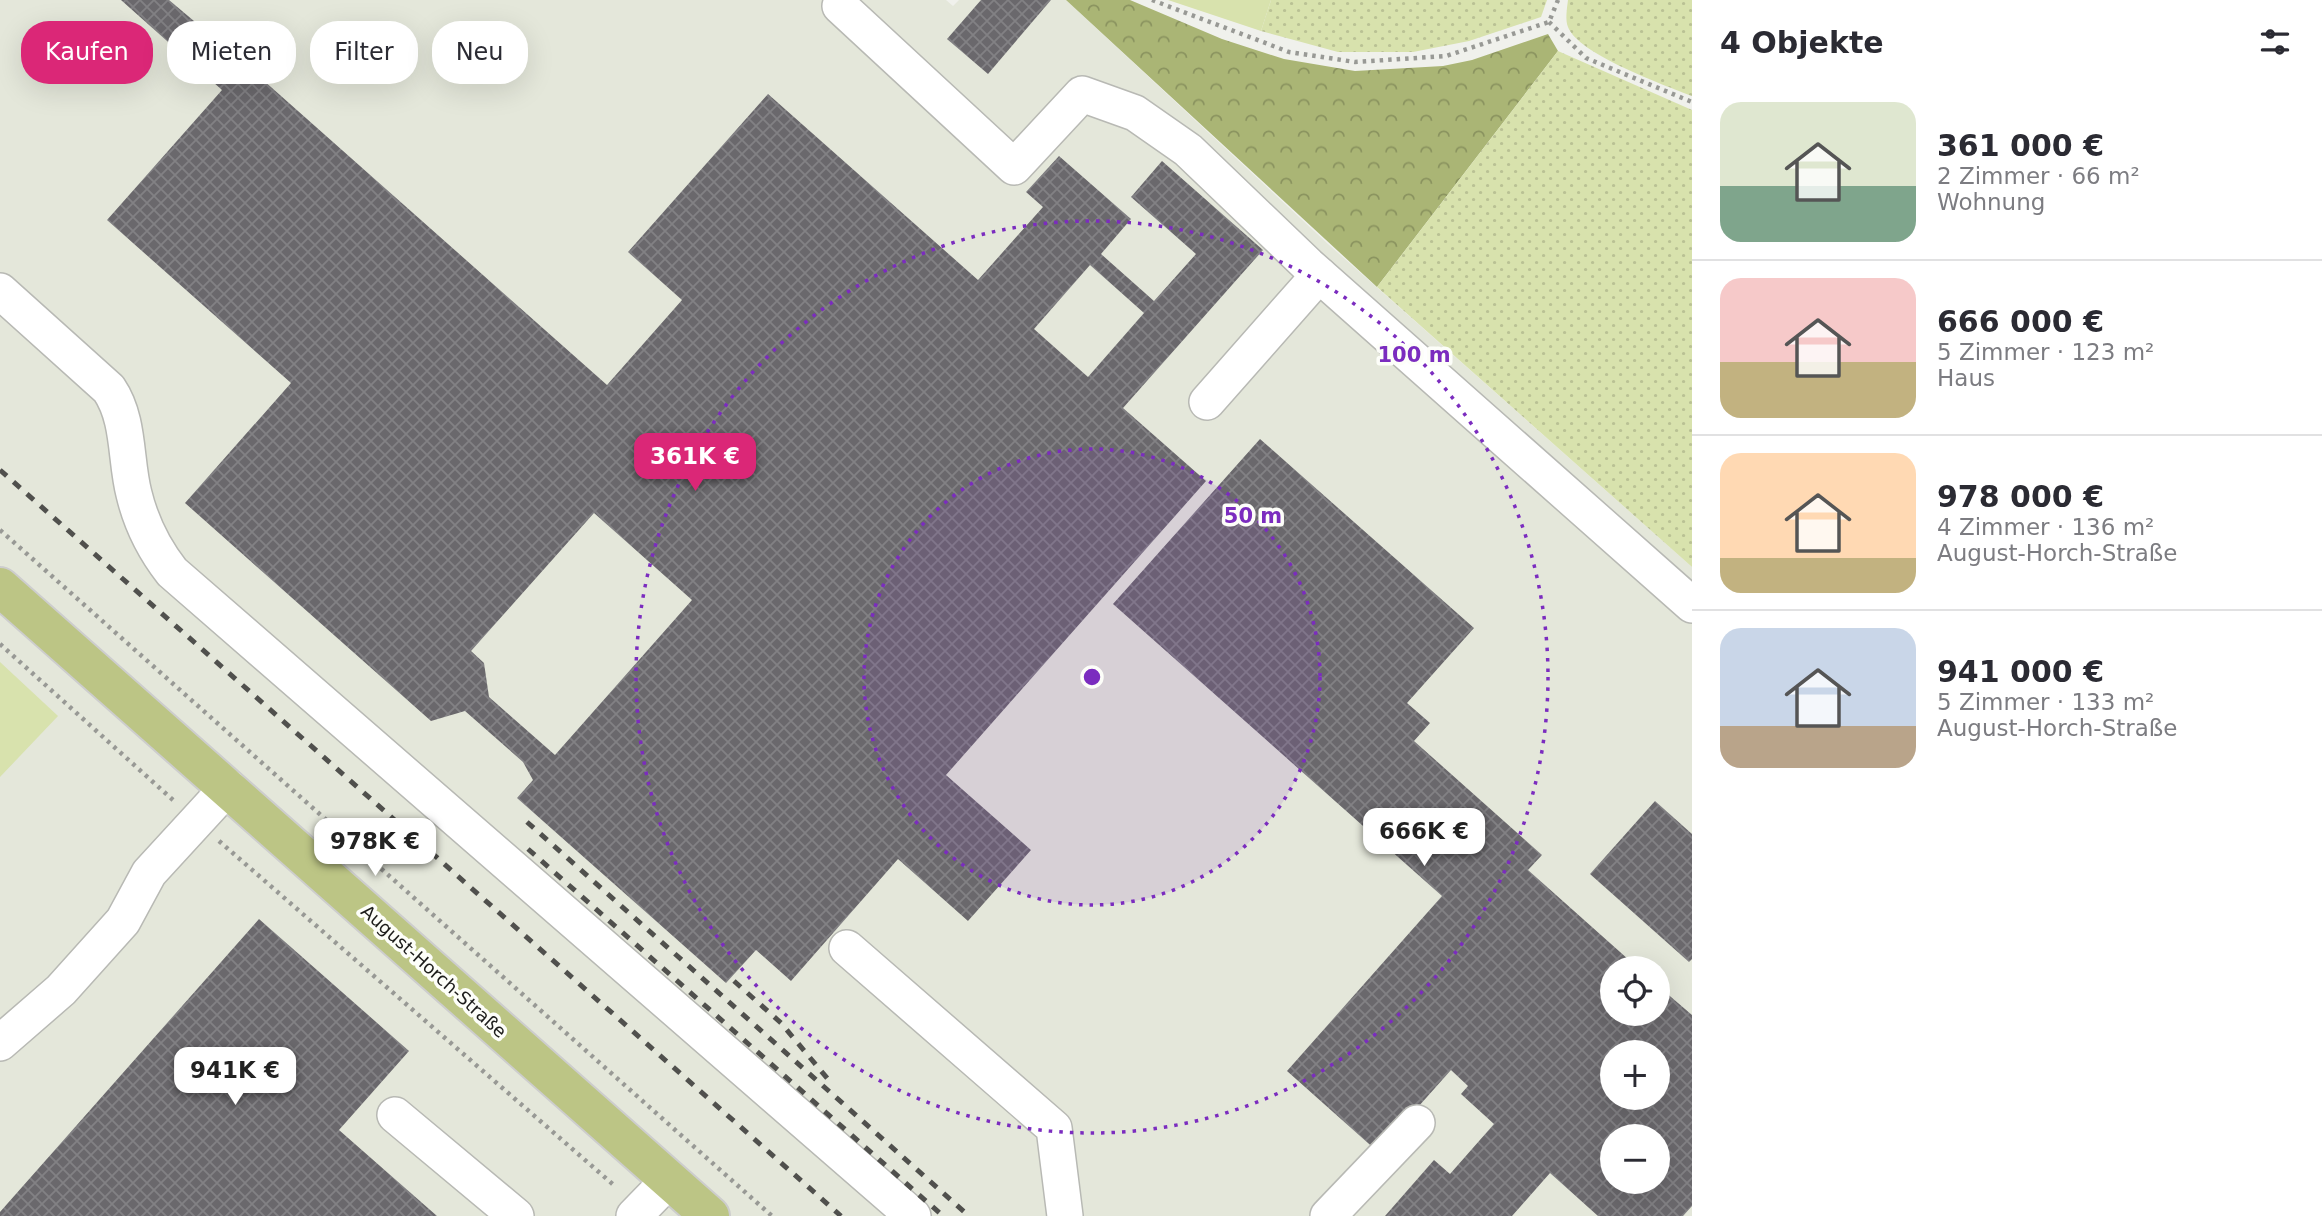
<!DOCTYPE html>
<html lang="de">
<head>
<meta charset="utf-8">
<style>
	:root { --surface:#fff; --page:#f2f2f3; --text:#2b2b33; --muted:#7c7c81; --line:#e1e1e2; --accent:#db2777 }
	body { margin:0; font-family:"DejaVu Sans",sans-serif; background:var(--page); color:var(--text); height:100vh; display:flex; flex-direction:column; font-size:26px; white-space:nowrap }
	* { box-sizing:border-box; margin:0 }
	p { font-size:23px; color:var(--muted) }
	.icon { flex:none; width:38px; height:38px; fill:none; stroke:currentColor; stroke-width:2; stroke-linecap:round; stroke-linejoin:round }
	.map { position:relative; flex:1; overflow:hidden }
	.side { display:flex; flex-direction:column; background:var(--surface); width:630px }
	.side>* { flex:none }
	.hud { position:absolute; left:21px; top:21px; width:665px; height:63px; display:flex; gap:14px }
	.fabs { position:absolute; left:1600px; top:956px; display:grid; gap:14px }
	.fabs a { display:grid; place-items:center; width:70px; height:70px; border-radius:50%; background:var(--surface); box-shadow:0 7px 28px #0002; font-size:35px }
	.price { position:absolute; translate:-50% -60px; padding:0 16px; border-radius:14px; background:#fff; color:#222; font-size:23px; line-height:46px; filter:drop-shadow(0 2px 4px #0008) }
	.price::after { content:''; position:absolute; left:50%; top:42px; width:21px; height:16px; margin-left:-10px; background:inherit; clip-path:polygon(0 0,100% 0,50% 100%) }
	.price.selected { background:var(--accent); color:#fff }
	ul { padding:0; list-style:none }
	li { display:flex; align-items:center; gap:21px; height:175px; padding:0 28px }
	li+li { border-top:2px solid var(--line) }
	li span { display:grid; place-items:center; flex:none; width:196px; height:140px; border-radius:21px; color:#555 }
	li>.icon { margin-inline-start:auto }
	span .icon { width:84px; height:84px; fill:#fffc; stroke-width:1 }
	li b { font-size:30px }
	h2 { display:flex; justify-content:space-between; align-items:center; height:84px; padding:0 28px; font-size:30px }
	.pill { padding:0 24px; border-radius:28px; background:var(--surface); box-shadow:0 7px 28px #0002; font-size:24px; line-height:63px }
	.pill.selected { background:var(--accent); color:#fff }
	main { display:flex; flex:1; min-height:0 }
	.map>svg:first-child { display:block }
</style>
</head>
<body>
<main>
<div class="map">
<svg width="1692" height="1216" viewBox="0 0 1692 1216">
	<defs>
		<pattern id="forest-crowns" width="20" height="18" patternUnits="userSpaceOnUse" patternTransform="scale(1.75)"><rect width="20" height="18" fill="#aab575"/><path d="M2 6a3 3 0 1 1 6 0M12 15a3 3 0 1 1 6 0" fill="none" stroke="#8a935f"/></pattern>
		<pattern id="garden-dots" width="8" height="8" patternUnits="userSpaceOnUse" patternTransform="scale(1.75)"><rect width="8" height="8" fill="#d8e2ad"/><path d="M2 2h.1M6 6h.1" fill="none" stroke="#b9c194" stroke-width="1.8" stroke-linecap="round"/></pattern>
		<pattern id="building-cross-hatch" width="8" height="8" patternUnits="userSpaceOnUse" patternTransform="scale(1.75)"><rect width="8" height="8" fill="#6a686c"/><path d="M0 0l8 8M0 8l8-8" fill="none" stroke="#828184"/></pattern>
	</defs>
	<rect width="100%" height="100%" fill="#f0f1ec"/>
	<path fill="#e4e7da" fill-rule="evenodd" d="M0,0h946l7,6 6,-6h107l262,244 364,323v649h-1692zM1612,968h45v45h-45zM1612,1052h45v45h-45zM1612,1136h45v45h-45z"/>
	<g fill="#d8e2ad">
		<polygon points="1168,0 1271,0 1261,31"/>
		<polygon points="0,662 58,716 0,777"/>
	</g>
	<polygon fill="url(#forest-crowns)" points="1066,0 1130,0 1222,39 1284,59 1355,71 1443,66 1472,60 1548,34 1558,51 1377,287"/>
	<g fill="url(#garden-dots)">
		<polygon points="1271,0 1547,0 1541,17 1469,41 1413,52 1338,52 1261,31"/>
		<path d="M1568,0h124v96c-28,-11 -114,-42 -124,-69 -3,-7 -1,-19 0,-27z"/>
		<polygon points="1558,51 1692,110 1692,567 1377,287"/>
	</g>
	<g fill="url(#building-cross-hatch)" fill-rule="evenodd">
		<path d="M121,0h48l76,64 362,321 75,-85 -54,-48 140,-158 210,186 65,-73 -17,-15 33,-36 72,63 -30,35 53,47 42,-47 -65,-57 31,-36 101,89 -140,158 83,73 -260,294 85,75 -63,71 -70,-62 -107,122 -35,-31 -30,33 -209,-185 16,-18 -10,-18 -58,-51 -34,10 -246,-218 106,-120 -184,-163 115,-130zM1090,265l54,48 -56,64 -54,-48zM594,513l98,87 -137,155 -66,-58 -5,-34 -13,-12z"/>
		<polygon points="981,0 1051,0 988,74 947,39"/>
		<path d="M1260,439l214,189 -67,75 23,20 -16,18 128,114 -14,15 110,98h-26v45h45v-28l35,30v191l-9,10h-85l-48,-43 -38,43h-127l49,-56 16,14 44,-50 -33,-30 7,-8 -17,-16 -73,82 -91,-81 155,-175 -329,-292zM1612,1052h45v45h-45zM1612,1136h45v45h-45z"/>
		<polygon points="1655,801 1692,834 1692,959 1689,962 1590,874"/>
		<polygon points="259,919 409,1051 339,1130 437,1216 0,1216 0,1212"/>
	</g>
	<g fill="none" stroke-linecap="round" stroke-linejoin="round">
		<g stroke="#b8b9b4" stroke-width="38">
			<g id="minor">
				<polyline points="840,6 1014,167 1082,94 1135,113 1188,150 1308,265 1692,605"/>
				<path d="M0,291l109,98c21,31 16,71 25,105 7,29 20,55 38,78l741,644"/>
				<polyline points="1207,402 1319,275"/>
				<polyline points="847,948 1054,1128 1065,1216"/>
				<polyline points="0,1043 61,990 123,921 149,873 228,787"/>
				<polyline points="395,1115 516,1216"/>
				<polyline points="634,1216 669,1180"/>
				<polyline points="1328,1216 1417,1123"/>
			</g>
		</g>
		<g stroke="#cdcdcd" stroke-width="42">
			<polyline id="major" points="0,587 710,1216"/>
		</g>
		<g stroke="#989995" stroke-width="4.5" stroke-dasharray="3.5 5" stroke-linecap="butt">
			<polyline points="1152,0 1289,52 1355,62 1446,56 1549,22 1558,0"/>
			<polyline points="1549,22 1586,58 1692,102"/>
			<polyline points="0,530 772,1216"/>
			<polyline points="0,644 173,800"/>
			<polyline points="219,841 616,1187"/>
		</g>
		<use href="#minor" stroke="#fff" stroke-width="35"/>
		<use href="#major" stroke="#bcc585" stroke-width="38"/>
		<g stroke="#50504d" stroke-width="5" stroke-dasharray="9 9" stroke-linecap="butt">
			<polyline points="0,470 841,1216"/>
			<polyline points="527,822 969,1216"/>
			<polyline points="528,849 943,1216"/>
			<polyline points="734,981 781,1023 832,1084"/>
		</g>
	</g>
	<circle cx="1092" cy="677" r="228" fill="#7b2cbf" fill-opacity=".12"/>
	<g fill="none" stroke="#7b2cbf" stroke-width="3.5" stroke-dasharray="3.5 7">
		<circle cx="1092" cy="677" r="228"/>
		<circle cx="1092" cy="677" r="456"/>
	</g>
	<g text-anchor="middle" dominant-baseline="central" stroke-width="7" stroke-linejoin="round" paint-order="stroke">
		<g font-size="18" fill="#1d1d1b" stroke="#fdfef9">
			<text transform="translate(434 971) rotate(42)">August-Horch-Straße</text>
		</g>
	</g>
	<circle cx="1092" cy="677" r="10" fill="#7b2cbf" stroke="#fdfef9" stroke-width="3.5"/>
	<g font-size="21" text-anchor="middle" font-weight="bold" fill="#7b2cbf" stroke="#fdfef9" stroke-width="7" stroke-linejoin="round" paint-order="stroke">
		<text x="1414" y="362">100 m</text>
		<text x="1253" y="523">50 m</text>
	</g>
</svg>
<div class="fabs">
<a><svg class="icon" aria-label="locate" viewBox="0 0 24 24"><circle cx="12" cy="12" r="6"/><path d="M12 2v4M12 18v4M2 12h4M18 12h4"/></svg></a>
<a>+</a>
<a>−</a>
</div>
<b class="price selected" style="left:695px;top:493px">361K €</b>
<b class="price" style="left:1424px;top:868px">666K €</b>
<b class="price" style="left:375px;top:878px">978K €</b>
<b class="price" style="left:235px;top:1107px">941K €</b>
<div class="hud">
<a class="pill selected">Kaufen</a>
<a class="pill">Mieten</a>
<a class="pill">Filter</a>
<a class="pill">Neu</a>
</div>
</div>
<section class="side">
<h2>4 Objekte<svg class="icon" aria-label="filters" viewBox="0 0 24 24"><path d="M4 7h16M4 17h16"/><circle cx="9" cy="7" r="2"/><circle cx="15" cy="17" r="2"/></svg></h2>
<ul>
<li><span style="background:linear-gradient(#dfe7d0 60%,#7fa58c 0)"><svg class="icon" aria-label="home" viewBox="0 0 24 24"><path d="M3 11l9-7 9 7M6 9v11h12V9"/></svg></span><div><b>361 000 €</b><p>2 Zimmer · 66 m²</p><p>Wohnung</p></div></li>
<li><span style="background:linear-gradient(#f6c9c9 60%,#c2b280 0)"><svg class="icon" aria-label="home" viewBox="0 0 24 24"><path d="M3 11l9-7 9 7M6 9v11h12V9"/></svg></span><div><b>666 000 €</b><p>5 Zimmer · 123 m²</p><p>Haus</p></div></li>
<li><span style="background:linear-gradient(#ffd9b3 75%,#c2b280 0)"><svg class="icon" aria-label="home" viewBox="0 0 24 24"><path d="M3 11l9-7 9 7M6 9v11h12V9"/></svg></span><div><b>978 000 €</b><p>4 Zimmer · 136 m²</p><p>August-Horch-Straße</p></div></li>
<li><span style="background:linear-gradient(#c9d6e8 70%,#b9a48a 0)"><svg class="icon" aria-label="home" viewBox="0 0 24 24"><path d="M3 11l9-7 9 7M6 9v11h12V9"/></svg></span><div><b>941 000 €</b><p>5 Zimmer · 133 m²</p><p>August-Horch-Straße</p></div></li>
</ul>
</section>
</main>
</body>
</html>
